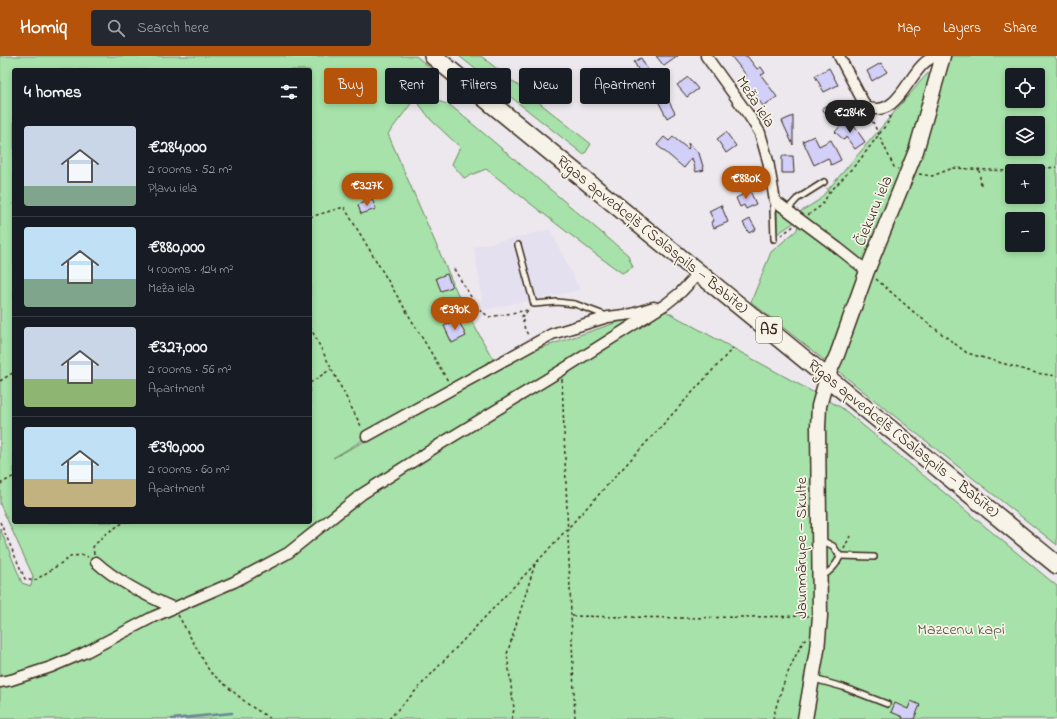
<!DOCTYPE html>
<html lang="en">
<head>
<meta charset="utf-8">
<style>
	:root { --surface:#171b24; --page:#242831; --text:#f1f3f6; --muted:#9ea1a6; --line:#363941; --accent:#b45309 }
	body { margin:0; font-family:"Indie Flower",sans-serif; background:var(--page); color:var(--text); height:100vh; display:flex; flex-direction:column; font-size:15px; white-space:nowrap }
	* { box-sizing:border-box; margin:0 }
	p { font-size:13px; color:var(--muted) }
	.icon { flex:none; width:22px; height:22px; fill:none; stroke:currentColor; stroke-width:2; stroke-linecap:round; stroke-linejoin:round }
	.map { position:relative; flex:1; overflow:hidden }
	.details { position:absolute; left:12px; top:12px; width:300px; height:456px; display:flex; flex-direction:column; background:var(--surface); border-radius:4px; box-shadow:0 2px 6px #0003 }
	.details>* { flex:none }
	.hud { position:absolute; left:324px; top:12px; width:380px; height:36px; display:flex; gap:8px }
	.controls { position:absolute; left:1005px; top:12px; display:grid; gap:8px }
	.controls a { display:grid; place-items:center; width:40px; height:40px; border-radius:4px; background:var(--surface); box-shadow:0 2px 6px #0003; font-size:20px }
	.price { position:absolute; translate:-50% -34px; padding:0 9px; border-radius:14px; background:var(--accent); color:#fff; font-size:13px; line-height:26px; filter:drop-shadow(0 1px 2px #0008) }
	.price::after { content:''; position:absolute; left:50%; top:24px; width:12px; height:9px; margin-left:-6px; background:inherit; clip-path:polygon(0 0,100% 0,50% 100%) }
	.price.selected { background:#222; color:#fff }
	ul { padding:0; list-style:none }
	li { display:flex; align-items:center; gap:12px; height:100px; padding:0 12px }
	li+li { border-top:1px solid var(--line) }
	li span { display:grid; place-items:center; flex:none; width:112px; height:80px; border-radius:4px; color:#555 }
	li>.icon { margin-inline-start:auto }
	span .icon { width:48px; height:48px; fill:#fffc; stroke-width:1 }
	li b { font-size:17px }
	h2 { display:flex; justify-content:space-between; align-items:center; height:48px; padding:0 12px; font-size:17px }
	.chip { padding:0 14px; border-radius:4px; background:var(--surface); box-shadow:0 2px 6px #0003; font-size:14px; line-height:36px }
	.chip.selected { background:var(--accent); color:#fff }
	header { display:flex; align-items:center; gap:24px; box-sizing:border-box; height:56px; padding:0 20px; background:var(--accent); color:#fff }
	header strong { font-size:19px }
	nav { display:flex; gap:22px; margin-inline-start:auto; font-size:14px }
	.search { width:280px; height:36px; background:var(--page); display:flex; align-items:center; gap:10px; box-sizing:border-box; padding:0 14px; border-radius:4px; color:var(--muted); font-size:15px }
	.map>svg:first-child { display:block }
</style>
</head>
<body>
<header>
<strong>Homiq</strong>
<div class="search"><svg class="icon" aria-label="search" viewBox="0 0 24 24"><circle cx="10" cy="10" r="6"/><path d="M15 15l6 6"/></svg>Search here</div>
<nav><a>Map</a><a>Layers</a><a>Share</a></nav>
</header>
<div class="map">
<svg width="1057" height="663" viewBox="0 0 1057 663">
	<rect width="100%" height="100%" fill="#ece8ed"/>
	<filter id="ink" filterUnits="userSpaceOnUse"><feTurbulence type="fractalNoise" baseFrequency=".025" numOctaves="2"/><feDisplacementMap in="SourceGraphic" scale="8" xChannelSelector="R" yChannelSelector="G"/><feConvolveMatrix kernelMatrix="1 2 1 2 8 2 1 2 1" color-interpolation-filters="sRGB"/></filter>
	<g filter="url(#ink)">
		<polygon fill="#e4e0f0" points="550,174 580,234 484,254 474,191"/>
		<g fill="#a6e2a9" stroke="#708664" fill-rule="evenodd">
			<path d="M0,0h416l19,16 -47,62 74,170 32,57 -161,97 157,-83 6,-12 164,-55 182,100 215,178v133h-1057v-191l22,55 9,3 2,-10 -33,-72zM14,14h296v452h-296z"/>
			<polygon points="459,0 481,0 591,88 584,99"/>
			<path d="M948,0h106l3,4v485l-306,-243 20,-50 26,-22 3,-18 19,-12 108,-126h16zM1012,19h26v26h-26zM1012,67h26v26h-26zM1012,115h26v26h-26zM1012,163h26v26h-26z"/>
			<polygon points="428,42 450,49 628,199 633,211 622,217 594,197 486,113 464,122 452,108 460,91 431,64 419,48"/>
			<polygon points="777,154 795,166 777,178"/>
		</g>
		<g fill="none" stroke-linecap="round" stroke-linejoin="round">
			<polyline stroke="#698596" stroke-width="2.5" points="172,663 232,657"/>
		</g>
		<g fill="#d2cff8" stroke="#3b2a1e">
			<polygon points="656,0 678,0 664,10"/>
			<polygon points="731,0 747,0 757,13 761,11 765,17 761,19 777,41 763,50 747,28 746,29 742,24 747,20"/>
			<polygon points="641,2 651,20 644,24 634,6"/>
			<polygon points="881,7 887,16 872,25 867,15"/>
			<polygon points="829,12 838,29 824,36 815,20"/>
			<polygon points="688,21 698,33 687,41 677,29"/>
			<polygon points="665,38 675,57 667,62 657,43"/>
			<polygon points="831,47 835,55 827,60 822,52"/>
			<polygon points="793,60 793,89 782,65"/>
			<polygon points="847,63 854,70 865,86 855,93 846,81 844,84 835,76"/>
			<polygon points="726,76 736,90 726,97 717,83"/>
			<polygon points="814,80 819,90 831,84 841,104 831,109 828,102 814,109 803,85"/>
			<polygon points="664,81 669,85 673,81 688,93 689,92 688,87 699,97 704,114 696,116 692,102 684,112 657,89"/>
			<polygon points="782,100 793,100 794,117 782,117"/>
			<polygon points="750,135 756,148 746,153 744,149 740,151 736,142"/>
			<polygon points="372,143 376,153 361,158 358,149"/>
			<polygon points="721,149 728,166 714,172 711,166 714,165 709,155"/>
			<polygon points="750,163 756,173 749,177 743,167"/>
			<polygon points="447,218 452,231 441,235 436,222"/>
			<polygon points="458,263 466,280 452,287 444,270"/>
			<polygon points="911,645 920,649 914,663 902,663 903,661 891,656 895,647 908,653"/>
		</g>
		<g fill="none" stroke-linecap="round" stroke-linejoin="round">
			<g stroke="#3b2a1e" stroke-width="8">
				<g id="service">
					<polyline points="787,154 797,143 824,126"/>
					<polyline points="774,183 773,153 775,145"/>
					<polyline points="518,189 534,248 557,246 575,248 607,260"/>
					<path d="M821,484l12,6 7,10c-3,9 -11,17 -19,21"/>
					<polyline points="840,500 874,501"/>
					<polyline points="814,623 843,631 887,648"/>
				</g>
			</g>
			<g stroke="#3b2a1e" stroke-width="13">
				<g id="minor">
					<polyline points="706,0 750,61 760,77 768,105 775,145 838,192 867,215"/>
					<path d="M839,0l27,51c37,14 43,-47 72,-51"/>
					<polyline points="367,380 552,278 608,261 632,258 654,251"/>
					<path d="M96,506c22,20 50,34 78,46"/>
					<polyline points="0,626 11,624 51,611 84,597 153,561 234,526 288,497 362,438 442,387 562,314 666,248 681,236 699,217"/>
				</g>
			</g>
			<g stroke="#3b2a1e" stroke-width="17">
				<polyline id="secondary" points="805,663 817,594 820,560 818,371 819,350 827,321 837,299 867,215 916,95 943,0"/>
			</g>
			<g stroke="#3b2a1e" stroke-width="20">
				<polyline id="trunk" points="433,0 1057,509"/>
			</g>
			<g stroke="#3b2a1e" stroke-width="1.5" stroke-dasharray="3 3" stroke-linecap="butt">
				<polyline points="870,60 894,111 898,113"/>
				<polyline points="979,114 981,129"/>
				<polyline points="919,118 932,120 953,112 1007,115 1057,111"/>
				<polyline points="829,137 859,105 889,65 890,58"/>
				<polyline points="808,159 822,149 829,137 827,132"/>
				<polyline points="310,161 344,151 448,325"/>
				<polyline points="781,179 794,170"/>
				<polyline points="454,213 479,254 490,261 528,254"/>
				<polyline points="876,223 916,258 967,297 1036,317 1057,320"/>
				<polyline points="528,255 522,260 525,274 529,280"/>
				<polyline points="310,271 362,372"/>
				<polyline points="562,323 575,663"/>
				<polyline points="0,325 14,316"/>
				<polyline points="310,327 331,313"/>
				<polyline points="0,428 14,420"/>
				<polyline points="0,466 25,523 34,525 72,500 84,499 88,501"/>
				<polyline points="844,493 850,480"/>
				<polyline points="94,498 93,491 104,479 124,466"/>
				<polyline points="178,559 210,616 249,649 271,663"/>
				<polyline points="572,560 681,562 810,560"/>
				<polyline points="389,663 536,507 733,292"/>
				<polyline points="512,663 514,653 507,598 535,508"/>
				<path d="M773,663c6,-26 19,-61 34,-83"/>
			</g>
			<use href="#service" stroke="#f7f3e8" stroke-width="5"/>
			<use href="#minor" stroke="#f7f3e8" stroke-width="10"/>
			<use href="#secondary" stroke="#f7f3e8" stroke-width="14"/>
			<use href="#trunk" stroke="#f7f3e8" stroke-width="17"/>
		</g>
	</g>
	<g text-anchor="middle" dominant-baseline="central" stroke-width="3.5" stroke-linejoin="round" paint-order="stroke">
		<rect fill="#f7f3e8" stroke="#73665b" stroke-width="1" x="756" y="261" width="26" height="26" rx="3"/>
		<g font-size="15" font-weight="bold" fill="#3b2a1e">
			<text x="769" y="274">A5</text>
		</g>
		<g font-size="16" fill="#3b2a1e" stroke="#f7f3e8">
			<text transform="translate(755 46) rotate(57)">Meža iela</text>
			<text transform="translate(874 155) rotate(-67)">Čiekuru iela</text>
			<text transform="translate(652 179) rotate(39)">Rīgas apvedceļš (Salaspils — Babīte)</text>
			<text transform="translate(903 383) rotate(39)">Rīgas apvedceļš (Salaspils — Babīte)</text>
			<text transform="translate(802 492) rotate(-90)">Jaunmārupe — Skulte</text>
		</g>
		<g font-size="16" fill="#565841" stroke="#f7f3e8">
			<text x="961" y="574">Mazcenu kapi</text>
		</g>
	</g>
</svg>
<div class="controls">
<a><svg class="icon" aria-label="locate" viewBox="0 0 24 24"><circle cx="12" cy="12" r="6"/><path d="M12 2v4M12 18v4M2 12h4M18 12h4"/></svg></a>
<a><svg class="icon" aria-label="layers" viewBox="0 0 24 24"><path d="M12 4l9 5-9 5-9-5zM3 14l9 5 9-5"/></svg></a>
<a>+</a>
<a>−</a>
</div>
<b class="price selected" style="left:850px;top:78px">€284K</b>
<b class="price" style="left:746px;top:144px">€880K</b>
<b class="price" style="left:367px;top:151px">€327K</b>
<b class="price" style="left:455px;top:275px">€390K</b>
<div class="hud">
<a class="chip selected">Buy</a>
<a class="chip">Rent</a>
<a class="chip">Filters</a>
<a class="chip">New</a>
<a class="chip">Apartment</a>
</div>
<section class="details">
<h2>4 homes<svg class="icon" aria-label="filters" viewBox="0 0 24 24"><path d="M4 7h16M4 17h16"/><circle cx="9" cy="7" r="2"/><circle cx="15" cy="17" r="2"/></svg></h2>
<ul>
<li><span style="background:linear-gradient(#c9d6e8 75%,#7fa58c 0)"><svg class="icon" aria-label="home" viewBox="0 0 24 24"><path d="M3 11l9-7 9 7M6 9v11h12V9"/></svg></span><div><b>€284,000</b><p>2 rooms · 52 m²</p><p>Pļavu iela</p></div></li>
<li><span style="background:linear-gradient(#bfe0f5 65%,#7fa58c 0)"><svg class="icon" aria-label="home" viewBox="0 0 24 24"><path d="M3 11l9-7 9 7M6 9v11h12V9"/></svg></span><div><b>€880,000</b><p>4 rooms · 124 m²</p><p>Meža iela</p></div></li>
<li><span style="background:linear-gradient(#c9d6e8 65%,#8fb573 0)"><svg class="icon" aria-label="home" viewBox="0 0 24 24"><path d="M3 11l9-7 9 7M6 9v11h12V9"/></svg></span><div><b>€327,000</b><p>2 rooms · 56 m²</p><p>Apartment</p></div></li>
<li><span style="background:linear-gradient(#bfe0f5 65%,#c2b280 0)"><svg class="icon" aria-label="home" viewBox="0 0 24 24"><path d="M3 11l9-7 9 7M6 9v11h12V9"/></svg></span><div><b>€390,000</b><p>2 rooms · 60 m²</p><p>Apartment</p></div></li>
</ul>
</section>
</div>
</body>
</html>
